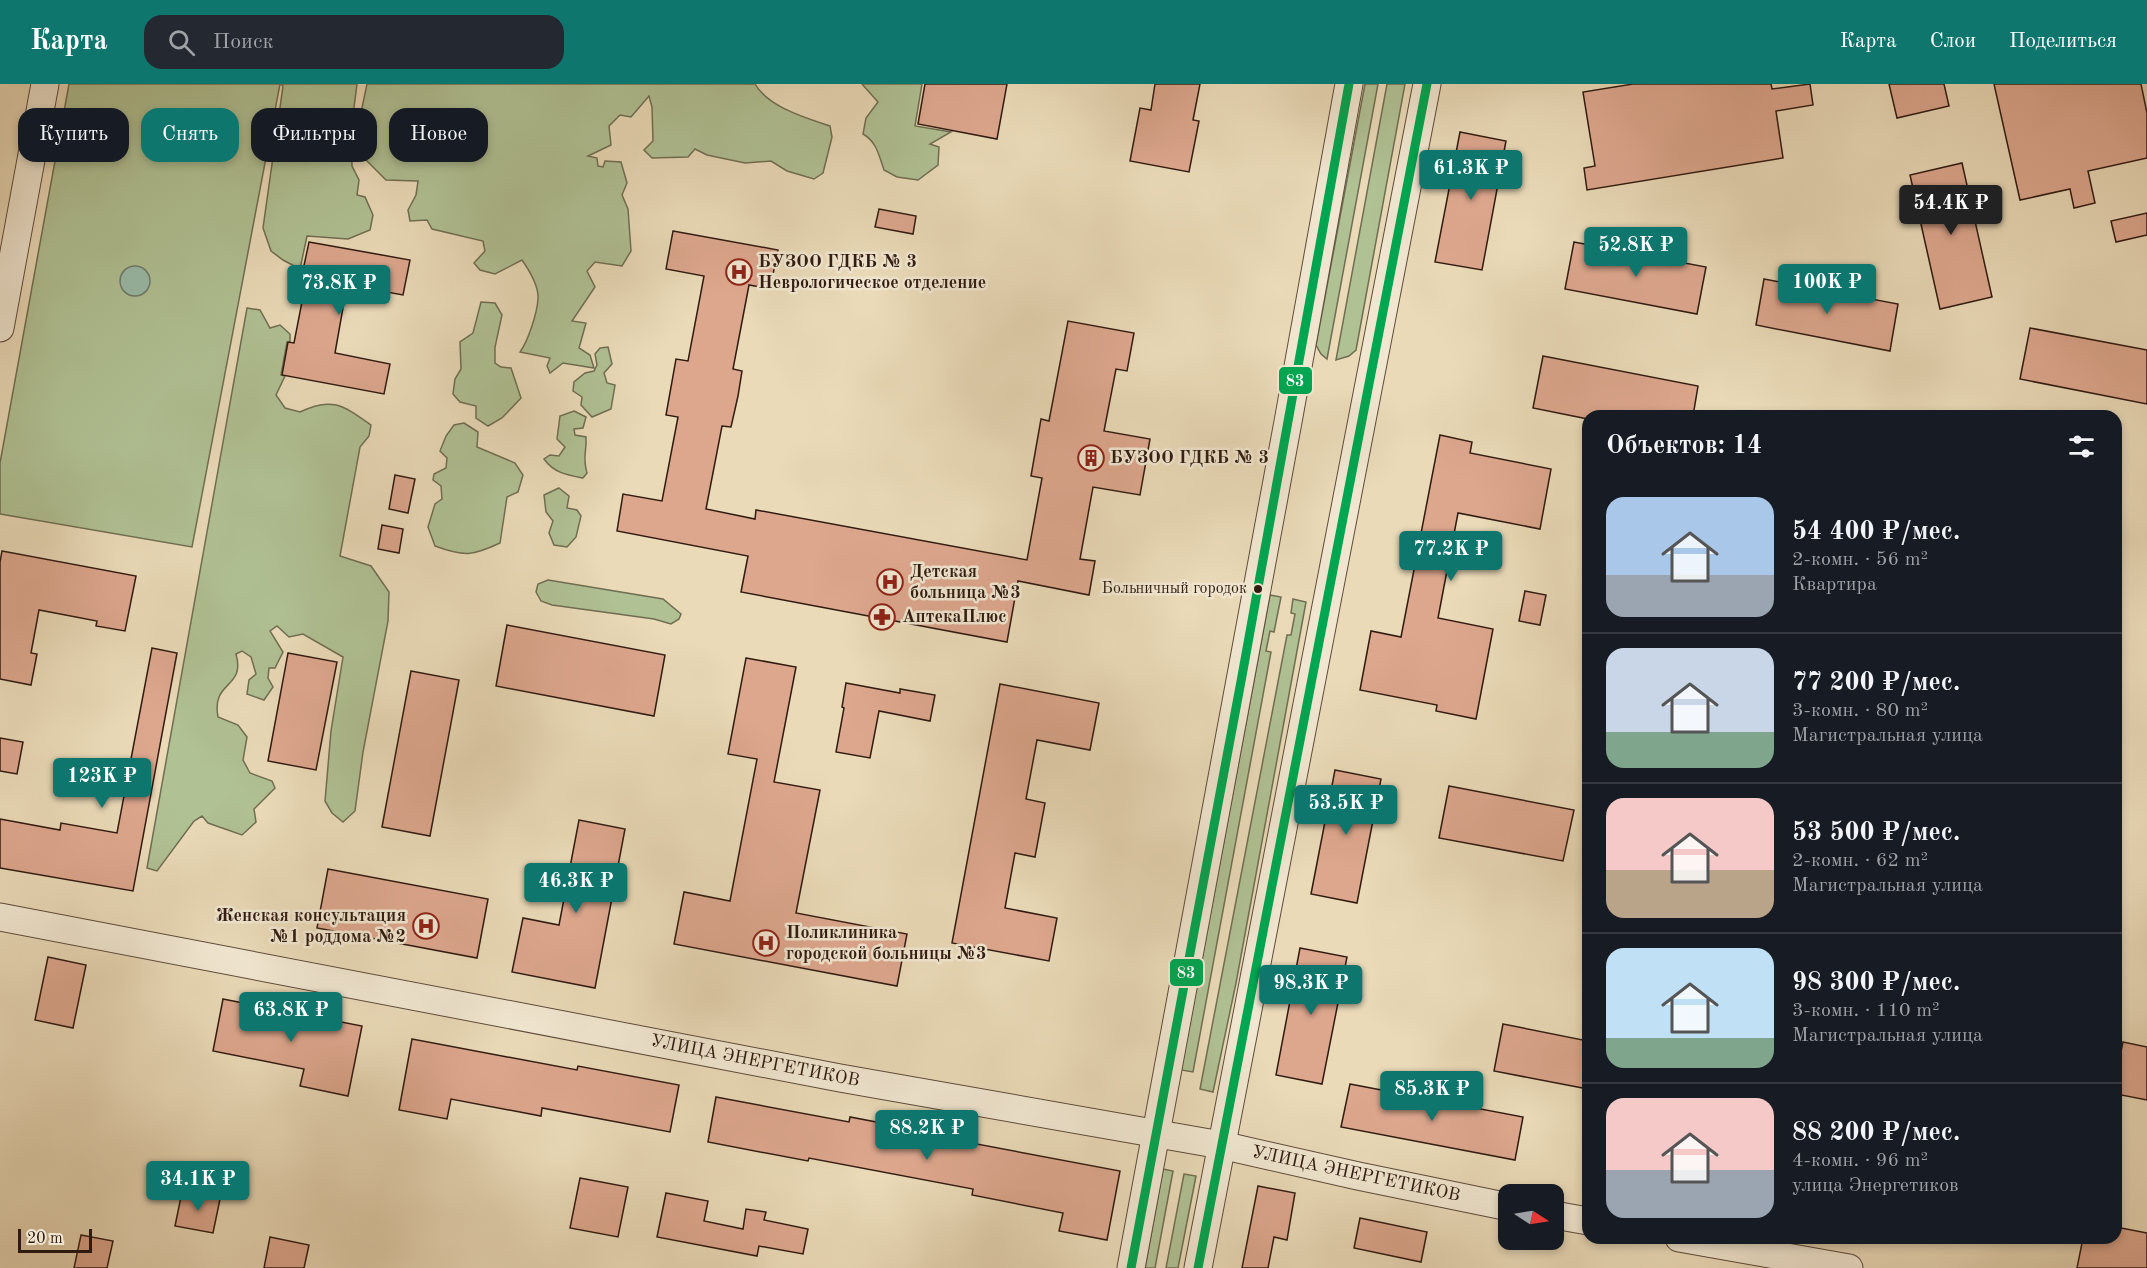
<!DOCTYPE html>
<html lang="ru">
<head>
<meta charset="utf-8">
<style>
	:root { --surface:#171b24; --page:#242831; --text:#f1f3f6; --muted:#9ea1a6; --line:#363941; --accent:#0f766e }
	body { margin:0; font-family:"Old Standard TT",serif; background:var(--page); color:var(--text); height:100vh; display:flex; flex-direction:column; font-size:22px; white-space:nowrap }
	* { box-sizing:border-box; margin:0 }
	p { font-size:20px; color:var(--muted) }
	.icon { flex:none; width:33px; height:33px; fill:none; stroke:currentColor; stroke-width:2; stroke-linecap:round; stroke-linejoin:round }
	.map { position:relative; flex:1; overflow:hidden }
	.side { position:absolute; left:1582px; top:326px; width:540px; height:834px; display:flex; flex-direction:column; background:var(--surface); border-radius:18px; box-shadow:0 3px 9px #0003 }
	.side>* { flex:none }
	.top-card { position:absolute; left:18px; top:24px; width:570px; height:54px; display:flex; gap:12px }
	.needle { width:39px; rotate:102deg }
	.buttons { position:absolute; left:1498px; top:1100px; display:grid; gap:12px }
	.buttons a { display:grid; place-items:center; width:66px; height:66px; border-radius:12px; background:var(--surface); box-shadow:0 3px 9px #0003; font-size:30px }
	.scale { position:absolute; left:18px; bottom:15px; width:74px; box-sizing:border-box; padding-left:6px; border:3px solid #301b11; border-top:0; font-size:16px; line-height:21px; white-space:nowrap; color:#301b11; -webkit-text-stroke:4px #f1e7d1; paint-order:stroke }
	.price { position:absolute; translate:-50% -51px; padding:0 14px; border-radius:6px; background:var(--accent); color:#fff; font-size:20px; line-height:39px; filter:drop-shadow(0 2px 3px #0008) }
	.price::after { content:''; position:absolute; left:50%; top:36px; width:18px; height:14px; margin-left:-9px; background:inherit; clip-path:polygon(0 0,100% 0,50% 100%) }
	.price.on { background:#222; color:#fff }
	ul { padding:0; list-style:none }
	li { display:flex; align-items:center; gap:18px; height:150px; padding:0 24px }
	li+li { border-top:2px solid var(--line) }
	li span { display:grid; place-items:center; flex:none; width:168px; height:120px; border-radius:18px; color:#555 }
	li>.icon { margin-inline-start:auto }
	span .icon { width:72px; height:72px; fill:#fffc; stroke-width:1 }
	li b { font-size:26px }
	h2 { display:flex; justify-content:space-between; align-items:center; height:72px; padding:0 24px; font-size:26px }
	.chip { padding:0 21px; border-radius:18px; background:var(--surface); box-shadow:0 3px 9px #0003; font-size:21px; line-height:54px }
	.chip.on { background:var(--accent); color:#fff }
	header { display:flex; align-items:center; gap:36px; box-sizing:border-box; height:84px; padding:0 30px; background:var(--accent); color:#fff }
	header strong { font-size:28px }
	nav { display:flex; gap:33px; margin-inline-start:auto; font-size:21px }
	.search { width:420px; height:54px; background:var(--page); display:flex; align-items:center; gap:15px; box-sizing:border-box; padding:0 21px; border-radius:18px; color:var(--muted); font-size:22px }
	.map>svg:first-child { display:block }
</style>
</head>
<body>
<header>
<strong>Карта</strong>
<div class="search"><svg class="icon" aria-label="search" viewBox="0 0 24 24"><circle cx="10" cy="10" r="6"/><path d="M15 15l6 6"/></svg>Поиск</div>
<nav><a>Карта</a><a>Слои</a><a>Поделиться</a></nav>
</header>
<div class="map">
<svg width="2147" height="1184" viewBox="0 0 2147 1184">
	<rect width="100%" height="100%" fill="#eadab8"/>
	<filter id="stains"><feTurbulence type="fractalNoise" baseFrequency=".00333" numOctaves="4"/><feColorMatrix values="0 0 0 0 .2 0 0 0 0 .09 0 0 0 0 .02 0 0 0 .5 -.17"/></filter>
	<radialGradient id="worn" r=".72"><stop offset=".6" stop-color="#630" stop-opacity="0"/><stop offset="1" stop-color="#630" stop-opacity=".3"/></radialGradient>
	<g fill="#b0c194" stroke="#706e52" stroke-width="1.5">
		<polygon points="69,0 280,0 192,463 0,430 0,379"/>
		<polygon points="280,0 357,0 351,47 352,82 359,96 357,111 365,113 373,131 370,146 348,155 307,152 300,185 283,176 271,167 263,144 283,2"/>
		<path d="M367,0h388c13,23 51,34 75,42l2,11 -9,36 -9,6 -27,-8 -16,-10 -26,2 -38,-8 -12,-6 -7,8 -36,1 -8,-8 9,-9 -1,-34 -3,-11 -18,21 -11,-2 -11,11 2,19 -23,11 9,2 1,8 5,1 2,-6 16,1 6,21 -5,12 6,14 3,42 -9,15 -27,-4 -8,9 8,16 -23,34 14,2 -7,25 11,7 4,13 -31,-5 -13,10 -3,-7 3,-8 -30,-6c8,-11 17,-38 18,-53 1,-13 -9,-29 -16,-39l-27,14 -15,-4 -6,-7 11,-12 -2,-10 -51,-12 -5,-9 -17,1 -2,-11 8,-15 2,-14 -32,-1 -26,-26 -1,-32z"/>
		<path d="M862,0h60l-7,42 36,6 -21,12 9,3 -1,18 -20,15 -21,-3 -13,-7c-5,-14 -7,-28 -21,-36l3,-16 12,-16z"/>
		<polygon points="1365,0 1378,0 1327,275 1321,270 1316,261"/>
		<polygon points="1387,0 1405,0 1356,266 1349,272 1336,276"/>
		<polygon points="481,218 495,219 502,231 495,263 495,279 501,283 511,284 521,314 502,334 488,342 476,334 476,322 460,318 453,310 455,295 461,285 460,258 473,249"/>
		<path d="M247,224l13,2 10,18 10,-3 10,9v8h-3l-6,33 4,1 -9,19 9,13 15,4c32,-16 44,-6 71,13l-2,11 -9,11 -20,109 31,10 18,26 -1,29 -25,131 -8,59 -12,11 -11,-9 -7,-12 6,-70 12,-74 -40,-23 -14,3 -12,-11 -7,5 13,21 -8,16h-6l-1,10 5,9 -9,13 -17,-6 2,-14 7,-6 -5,-17 -9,-6 -6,3c10,35 -25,26 -18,63l20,8 9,12 -4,23 7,13 22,8 3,7 -21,21 2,13 -14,13 -34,-12 -6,-7 -8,5 -37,50 -10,-3z"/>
		<polygon points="608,263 612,280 604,289 607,299 615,301 611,325 592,333 581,321 582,313 573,307 574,298 585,289 594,287 597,281 595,270 600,264"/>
		<path d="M574,327l12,6 -3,11 -9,1 1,6 11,2c1,16 -4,19 1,36l-4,5c-16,-3 -29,-5 -39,-19l6,-4 9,1 6,-9 -8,-8 3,-23z"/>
		<path d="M464,339l14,9 -1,15 38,16 8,12 -5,17 -11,5 -7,46c-28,13 -35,14 -65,3l-7,-19 7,-23 7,-5 -1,-13 -8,-6 1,-6 12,-6 1,-10 -7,-7 6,-15 8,-11z"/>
		<polygon points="559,404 569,412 567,424 577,426 581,432 576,453 567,463 554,461 549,449 553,437 546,428 544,411"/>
		<polygon points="548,496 663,515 681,530 679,535 671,540 654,535 552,521 541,517 536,508 538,500"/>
		<polygon points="1270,511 1281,513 1274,548 1270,547 1266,567 1271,568 1193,988 1181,986"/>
		<polygon points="1293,515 1306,518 1236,899 1213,1008 1200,1005 1287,551 1291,551 1295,530 1291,529"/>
		<polygon points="1163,1085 1173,1087 1155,1184 1145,1184"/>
		<polygon points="1184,1090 1196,1092 1178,1184 1166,1184"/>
	</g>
	<circle fill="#99bba9" stroke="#6f7b6c" stroke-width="1.5" cx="135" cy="197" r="15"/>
	<g fill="#dda78e" stroke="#301b11" stroke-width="1.5">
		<polygon points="925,0 1007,0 997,55 918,40"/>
		<polygon points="1155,0 1200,0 1193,36 1199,37 1189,88 1130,77 1140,24 1151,26"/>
		<polygon points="1633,0 1771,0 1772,5 1810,0 1813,21 1776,27 1783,74 1587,106 1584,84 1595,82 1583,8"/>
		<polygon points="1889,0 1944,0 1949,22 1897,34"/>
		<polygon points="1994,0 2141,0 2147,29 2147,74 2088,87 2095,119 2074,124 2070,105 2020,116"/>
		<polygon points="1460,48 1506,57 1482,186 1435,178"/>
		<polygon points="1962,79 1992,213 1940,225 1910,91"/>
		<polygon points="879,125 916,132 913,150 875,143"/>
		<polygon points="2147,129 2147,151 2116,158 2111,137"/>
		<polygon points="673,147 778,166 770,205 749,201 733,285 742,287 738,312 731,343 722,342 706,425 755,435 756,426 1027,476 1042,394 1031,392 1041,335 1049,337 1068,237 1134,249 1127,287 1116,285 1104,347 1150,355 1140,411 1093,403 1080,475 1095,477 1089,511 1018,497 1007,558 741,508 748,472 617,447 623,410 662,417 678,333 666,331 676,275 688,277 704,192 666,185"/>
		<polygon points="309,158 410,176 403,211 347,201 335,269 390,280 384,310 282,291 288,258 294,259 307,192 302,191"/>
		<polygon points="1574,158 1706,183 1697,230 1565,205"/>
		<polygon points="1764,195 1898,220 1890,267 1756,241"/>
		<polygon points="2030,244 2147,266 2147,320 2020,295"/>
		<polygon points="1543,272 1698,302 1693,332 1588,332 1588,335 1533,324"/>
		<polygon points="1440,351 1472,358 1470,369 1551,385 1540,445 1458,429 1438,534 1493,545 1476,635 1436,627 1437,621 1360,606 1371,547 1401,553"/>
		<polygon points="395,391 415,395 408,429 389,425"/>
		<polygon points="382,441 403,445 399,469 378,465"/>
		<polygon points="2,467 136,492 125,547 96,542 97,537 39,526 31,569 37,570 31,601 0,595 0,478"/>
		<polygon points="1525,507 1546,511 1540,541 1519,537"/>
		<polygon points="507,541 665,571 654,632 496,602"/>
		<polygon points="152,564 177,569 133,807 0,784 0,735 60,746 61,739 117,749"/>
		<polygon points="288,569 337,578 316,686 268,677"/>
		<polygon points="746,574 796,583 774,698 820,706 796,829 907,850 897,902 674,860 684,808 730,817 757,675 728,670"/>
		<polygon points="411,587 459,596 430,752 382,743"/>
		<polygon points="846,599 900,609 900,605 935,611 930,637 879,627 870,674 836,668 844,624 842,623"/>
		<polygon points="1000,600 1099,619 1090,666 1037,656 1026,715 1045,719 1035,773 1015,769 1005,824 1057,834 1049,877 952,859"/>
		<polygon points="0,654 23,658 17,690 0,687"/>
		<polygon points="1335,686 1381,695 1357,819 1311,810"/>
		<polygon points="1449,702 1574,726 1563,777 1439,754"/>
		<polygon points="579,736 625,745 595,904 512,888 523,834 559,841"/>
		<polygon points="328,785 488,815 477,874 317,844"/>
		<polygon points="1300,864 1347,873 1322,1000 1276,991"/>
		<polygon points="48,873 86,881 73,944 35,936"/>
		<polygon points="223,915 362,942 348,1012 300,1002 304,985 213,967"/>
		<polygon points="1503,940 1588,957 1588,1005 1494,987"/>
		<polygon points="412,955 577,986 578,982 679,1001 670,1048 542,1024 541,1032 451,1015 447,1035 399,1026"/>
		<polygon points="2123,958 2147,963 2147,1016 2116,1010 2116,991"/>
		<polygon points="1350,1000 1523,1033 1515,1076 1341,1043"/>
		<polygon points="716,1013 849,1038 850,1033 950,1052 950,1055 1120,1087 1107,1156 1059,1147 1063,1129 972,1111 973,1105 809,1074 808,1077 708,1058"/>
		<polygon points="580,1094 628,1103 618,1153 570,1144"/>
		<polygon points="1258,1102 1295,1109 1287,1156 1274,1153 1268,1184 1242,1184"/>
		<polygon points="182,1108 220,1115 213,1149 175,1142"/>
		<polygon points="666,1109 708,1117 704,1137 743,1145 746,1125 766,1128 764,1136 808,1145 803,1170 759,1162 757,1172 657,1153"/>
		<polygon points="1360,1134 1427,1148 1421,1178 1354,1164"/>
		<polygon points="2116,1143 2147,1149 2147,1184 2077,1184 2083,1154 2116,1154"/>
		<polygon points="81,1151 113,1157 107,1184 74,1184"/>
		<polygon points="270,1153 309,1161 304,1184 264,1184"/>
	</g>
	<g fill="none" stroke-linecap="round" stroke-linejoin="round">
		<g stroke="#5e4b3b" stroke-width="29">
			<g id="minor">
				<polyline points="0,244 45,0"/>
				<polyline points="0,833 840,994 1221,1061 1358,1092 1509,1123"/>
				<polyline points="1554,1131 1588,1137"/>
				<polyline points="1679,1154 1849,1184"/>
				<path d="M1131,1184c75,-394 147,-789 218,-1184"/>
				<polyline points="1198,1184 1427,0"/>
			</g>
		</g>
		<use href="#minor" stroke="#f1e7d1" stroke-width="27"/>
		<g stroke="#f1e7d1" stroke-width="14">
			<g id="bus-1">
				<polyline points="1131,1184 1242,592 1349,0"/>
				<polyline points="1198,1184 1427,0"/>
			</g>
		</g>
		<use href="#bus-1" stroke="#00a651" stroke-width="9"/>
	</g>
	<defs>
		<g id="hospital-ring" transform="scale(1.35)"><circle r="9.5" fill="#f1e7d1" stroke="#8f2418" stroke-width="1.5"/><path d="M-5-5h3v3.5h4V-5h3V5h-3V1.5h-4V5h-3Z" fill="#8f2418"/></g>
		<g id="building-ring" transform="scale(1.35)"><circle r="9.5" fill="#f1e7d1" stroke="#8f2418" stroke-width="1.5"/><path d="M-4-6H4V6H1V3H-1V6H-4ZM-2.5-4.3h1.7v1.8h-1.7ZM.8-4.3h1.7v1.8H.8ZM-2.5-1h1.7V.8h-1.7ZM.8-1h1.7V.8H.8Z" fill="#8f2418"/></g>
		<g id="pharmacy-ring" transform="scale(1.35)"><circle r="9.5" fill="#f1e7d1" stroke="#8f2418" stroke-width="1.5"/><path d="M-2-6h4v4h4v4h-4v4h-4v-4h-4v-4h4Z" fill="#8f2418"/></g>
	</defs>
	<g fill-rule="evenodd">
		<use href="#hospital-ring" x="739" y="188"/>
		<use href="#building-ring" x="1091" y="374"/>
		<use href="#hospital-ring" x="890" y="498"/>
		<use href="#pharmacy-ring" x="882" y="533"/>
		<use href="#hospital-ring" x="426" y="842"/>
		<use href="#hospital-ring" x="766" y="859"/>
	</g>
	<circle fill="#301b11" stroke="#f1e7d1" stroke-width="2" cx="1258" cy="505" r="5"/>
	<g text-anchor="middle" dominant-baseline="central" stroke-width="5" stroke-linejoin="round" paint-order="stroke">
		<g font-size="16" fill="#301b11" stroke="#f1e7d1" text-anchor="end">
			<text x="1247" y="505">Больничный городок</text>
		</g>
		<g font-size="18" font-weight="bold" fill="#301b11" stroke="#f1e7d1" text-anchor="start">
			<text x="758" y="178">БУЗОО ГДКБ № 3<tspan x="758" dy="21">Неврологическое отделение</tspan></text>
			<text x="1110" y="374">БУЗОО ГДКБ № 3</text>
			<text x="910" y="488">Детская<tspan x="910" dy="21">больница №3</tspan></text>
			<text x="902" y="533">АптекаПлюс</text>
			<text x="406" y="832" text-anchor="end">Женская консультация<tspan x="406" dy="21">№1 роддома №2</tspan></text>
			<text x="786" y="849">Поликлиника<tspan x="786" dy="21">городской больницы №3</tspan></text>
		</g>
		<g font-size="18" fill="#301b11" stroke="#f1e7d1">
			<text transform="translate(755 977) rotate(11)">УЛИЦА ЭНЕРГЕТИКОВ</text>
			<text transform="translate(1356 1090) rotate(12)">УЛИЦА ЭНЕРГЕТИКОВ</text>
		</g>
	</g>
	<g stroke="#f1e7d1" stroke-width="2">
		<rect x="1278" y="282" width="35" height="29" rx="6" fill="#00a651"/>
		<rect x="1169" y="874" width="35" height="29" rx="6" fill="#00a651"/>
	</g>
	<g font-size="16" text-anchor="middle" font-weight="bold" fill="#fff">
		<text x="1295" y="302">83</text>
		<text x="1186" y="894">83</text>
	</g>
	<rect width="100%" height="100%" filter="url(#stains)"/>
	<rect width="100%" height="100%" fill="url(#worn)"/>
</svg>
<div class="buttons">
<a><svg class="needle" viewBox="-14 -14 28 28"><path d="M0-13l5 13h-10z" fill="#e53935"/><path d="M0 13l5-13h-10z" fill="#9ea1a6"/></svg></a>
</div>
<div class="scale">20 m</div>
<b class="price" style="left:1471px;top:117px">61.3K ₽</b>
<b class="price on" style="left:1951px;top:152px">54.4K ₽</b>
<b class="price" style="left:1636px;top:194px">52.8K ₽</b>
<b class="price" style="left:1827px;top:231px">100K ₽</b>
<b class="price" style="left:339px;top:232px">73.8K ₽</b>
<b class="price" style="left:1451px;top:498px">77.2K ₽</b>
<b class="price" style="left:102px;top:725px">123K ₽</b>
<b class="price" style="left:1346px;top:752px">53.5K ₽</b>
<b class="price" style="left:576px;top:830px">46.3K ₽</b>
<b class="price" style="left:1311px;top:932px">98.3K ₽</b>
<b class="price" style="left:291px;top:959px">63.8K ₽</b>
<b class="price" style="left:1432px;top:1038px">85.3K ₽</b>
<b class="price" style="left:927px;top:1077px">88.2K ₽</b>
<b class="price" style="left:198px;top:1128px">34.1K ₽</b>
<div class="top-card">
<a class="chip">Купить</a>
<a class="chip on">Снять</a>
<a class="chip">Фильтры</a>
<a class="chip">Новое</a>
</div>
<section class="side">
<h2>Объектов: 14<svg class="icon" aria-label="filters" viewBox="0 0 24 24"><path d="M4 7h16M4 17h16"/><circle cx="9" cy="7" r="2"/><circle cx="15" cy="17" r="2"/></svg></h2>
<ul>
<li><span style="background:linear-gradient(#a9c7e8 65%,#9aa5b1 0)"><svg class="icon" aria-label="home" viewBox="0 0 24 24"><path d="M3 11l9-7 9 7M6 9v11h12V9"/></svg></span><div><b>54 400 ₽/мес.</b><p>2-комн. · 56 m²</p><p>Квартира</p></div></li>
<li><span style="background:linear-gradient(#c9d6e8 70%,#7fa58c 0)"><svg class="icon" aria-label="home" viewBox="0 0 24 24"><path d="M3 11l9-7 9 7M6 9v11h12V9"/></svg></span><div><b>77 200 ₽/мес.</b><p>3-комн. · 80 m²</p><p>Магистральная улица</p></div></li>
<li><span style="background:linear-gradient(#f6c9c9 60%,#b9a48a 0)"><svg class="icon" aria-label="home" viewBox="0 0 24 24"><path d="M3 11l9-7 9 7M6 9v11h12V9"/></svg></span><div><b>53 500 ₽/мес.</b><p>2-комн. · 62 m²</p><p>Магистральная улица</p></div></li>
<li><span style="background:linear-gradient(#bfe0f5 75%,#7fa58c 0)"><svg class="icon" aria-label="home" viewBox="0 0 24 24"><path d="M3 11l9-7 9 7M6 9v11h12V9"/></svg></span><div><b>98 300 ₽/мес.</b><p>3-комн. · 110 m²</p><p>Магистральная улица</p></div></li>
<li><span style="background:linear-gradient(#f6c9c9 60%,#9aa5b1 0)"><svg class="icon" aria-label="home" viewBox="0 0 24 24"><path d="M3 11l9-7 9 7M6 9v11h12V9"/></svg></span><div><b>88 200 ₽/мес.</b><p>4-комн. · 96 m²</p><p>улица Энергетиков</p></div></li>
</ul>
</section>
</div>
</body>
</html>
